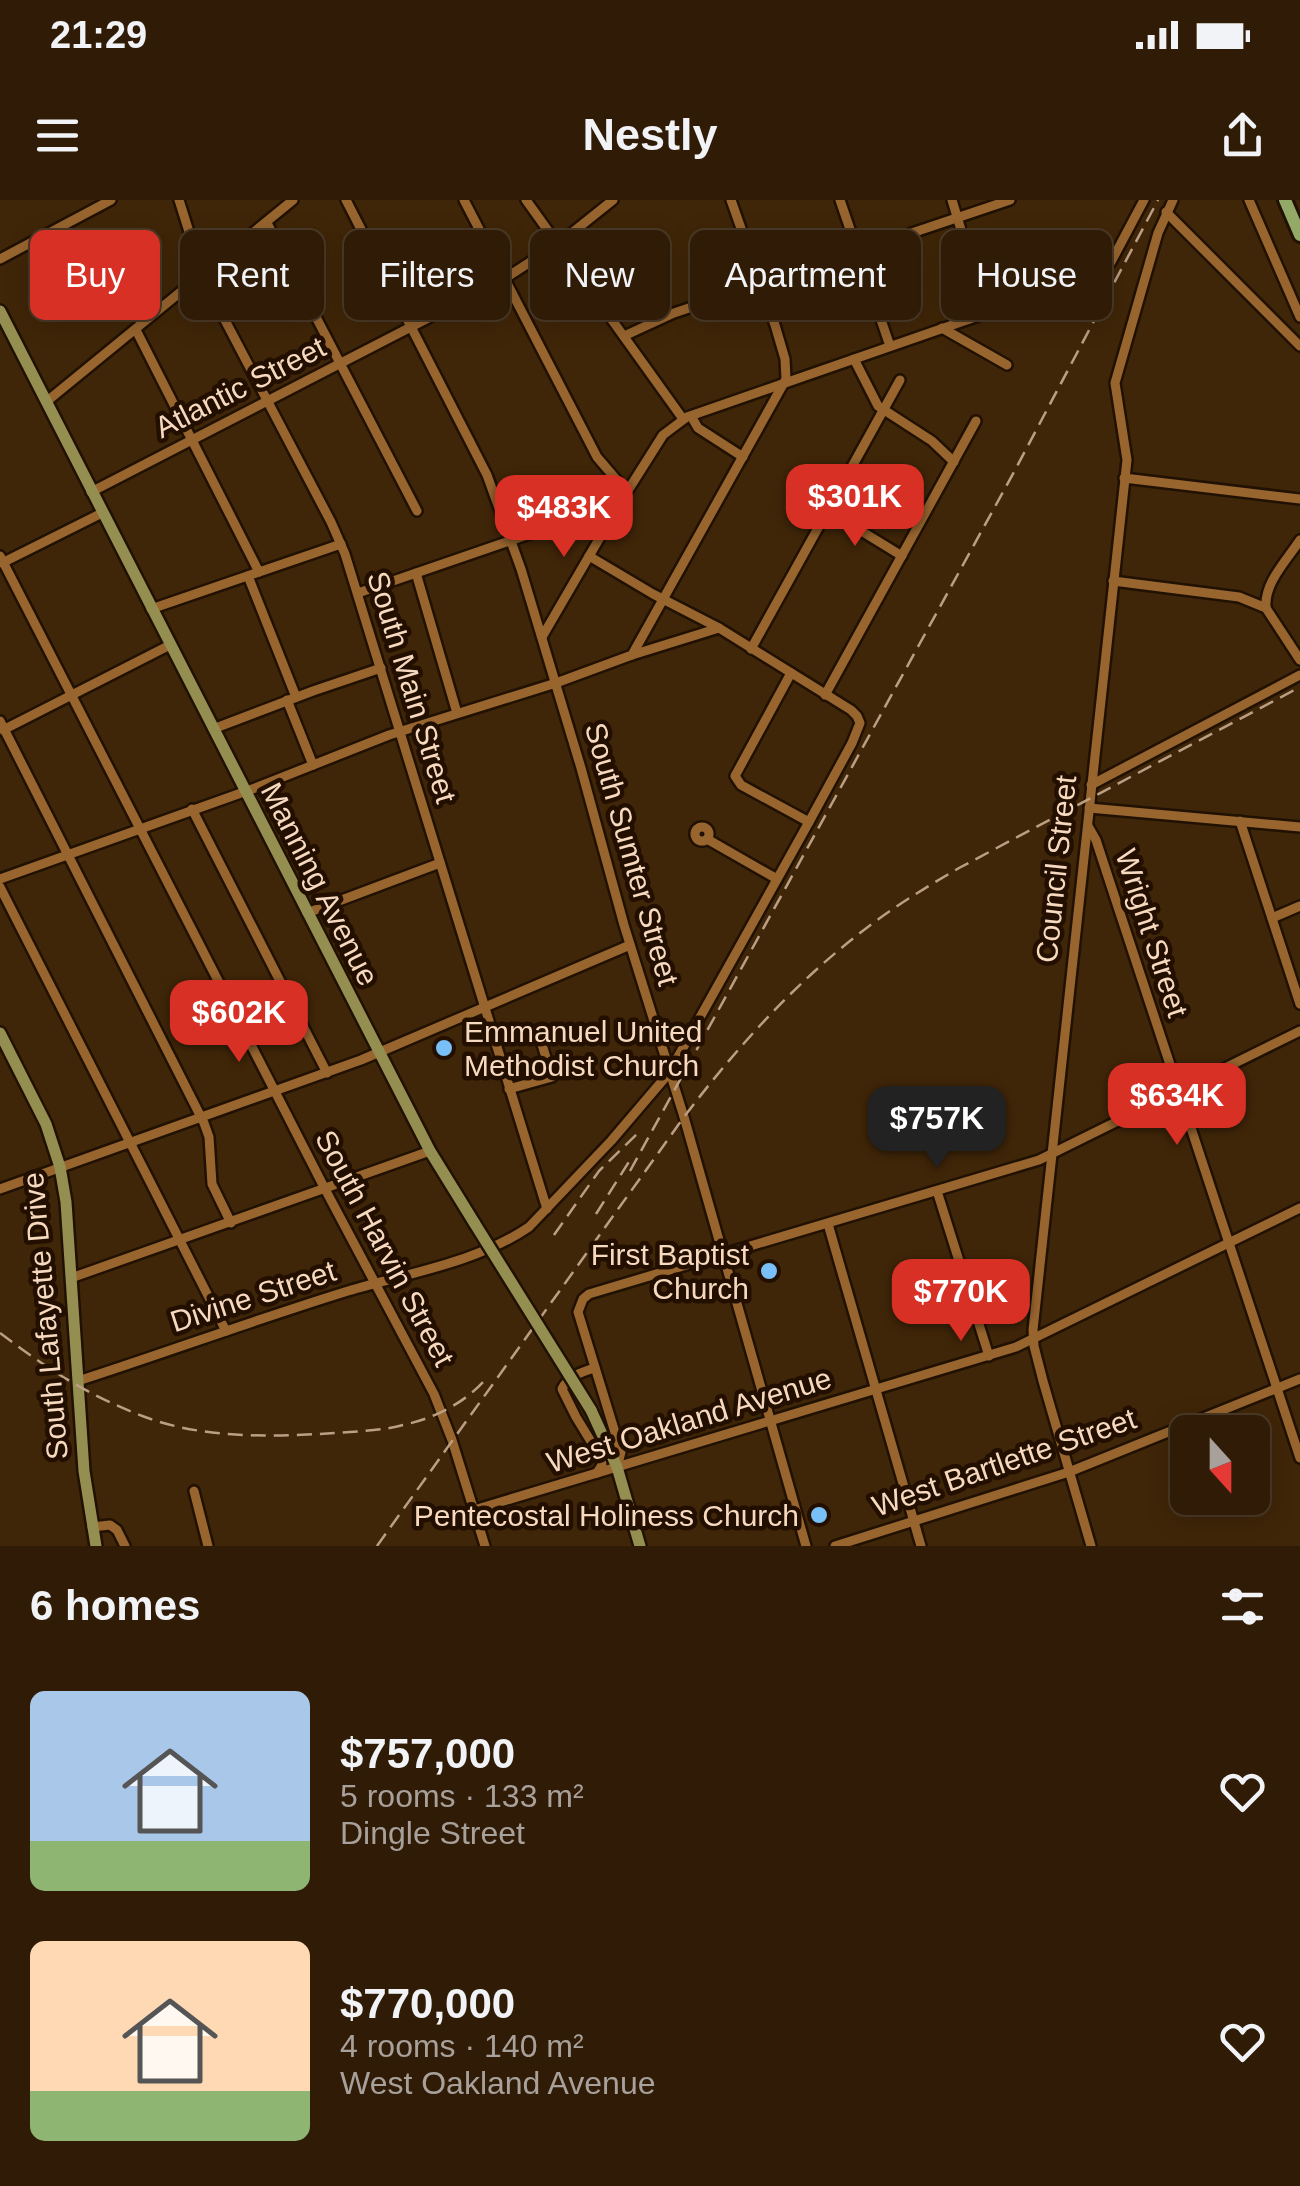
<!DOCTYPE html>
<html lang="en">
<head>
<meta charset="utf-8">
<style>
	:root { --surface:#301c06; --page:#3c2914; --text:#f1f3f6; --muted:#a8a19b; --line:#4b3a28; --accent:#d93025 }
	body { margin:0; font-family:Arial,sans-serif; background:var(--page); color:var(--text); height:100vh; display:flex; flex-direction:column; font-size:38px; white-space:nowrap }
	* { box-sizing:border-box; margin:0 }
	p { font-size:32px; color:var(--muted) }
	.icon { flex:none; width:55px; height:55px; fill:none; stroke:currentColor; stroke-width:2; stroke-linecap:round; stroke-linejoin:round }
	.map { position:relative; height:1346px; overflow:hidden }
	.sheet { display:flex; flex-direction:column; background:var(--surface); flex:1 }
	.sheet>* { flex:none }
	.hud { position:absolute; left:30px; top:30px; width:1240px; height:90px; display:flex; gap:20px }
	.needle { width:65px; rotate:159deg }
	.buttons { position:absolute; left:1170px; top:1215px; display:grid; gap:20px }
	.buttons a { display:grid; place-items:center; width:100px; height:100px; border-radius:15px; background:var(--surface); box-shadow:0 5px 25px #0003,0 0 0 2px var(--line); font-size:50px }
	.price { position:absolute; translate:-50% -85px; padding:0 22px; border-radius:20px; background:var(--accent); color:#fff; font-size:32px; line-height:65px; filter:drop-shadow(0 2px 5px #0008) }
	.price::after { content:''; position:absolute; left:50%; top:60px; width:30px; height:22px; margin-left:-15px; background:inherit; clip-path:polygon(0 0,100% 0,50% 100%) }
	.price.on { background:#222; color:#fff }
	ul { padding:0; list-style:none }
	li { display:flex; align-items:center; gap:30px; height:250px; padding:0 30px }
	li span { display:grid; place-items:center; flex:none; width:280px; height:200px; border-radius:15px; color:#555 }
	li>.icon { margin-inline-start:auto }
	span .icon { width:120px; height:120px; fill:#fffc; stroke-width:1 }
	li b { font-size:42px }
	h2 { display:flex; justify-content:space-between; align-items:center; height:120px; padding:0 30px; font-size:42px }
	.pill { padding:0 35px; border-radius:15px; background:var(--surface); box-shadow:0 5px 25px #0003,0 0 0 2px var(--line); font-size:35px; line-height:90px }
	.pill.on { background:var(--accent); color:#fff }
	.status { display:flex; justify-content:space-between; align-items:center; height:70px; padding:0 50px; background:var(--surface); direction:ltr }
	.status svg { height:28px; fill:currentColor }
	header { display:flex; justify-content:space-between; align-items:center; height:130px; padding:0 30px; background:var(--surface); font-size:45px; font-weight:700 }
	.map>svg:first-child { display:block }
</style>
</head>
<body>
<div class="status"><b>21:29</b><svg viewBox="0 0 49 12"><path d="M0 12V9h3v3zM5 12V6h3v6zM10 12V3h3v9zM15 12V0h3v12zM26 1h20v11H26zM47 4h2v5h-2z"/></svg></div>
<header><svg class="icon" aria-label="menu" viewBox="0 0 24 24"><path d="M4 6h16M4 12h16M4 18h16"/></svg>Nestly<svg class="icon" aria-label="share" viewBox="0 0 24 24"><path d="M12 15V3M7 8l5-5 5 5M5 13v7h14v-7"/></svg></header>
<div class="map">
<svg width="1300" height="1346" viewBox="0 0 1300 1346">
	<rect width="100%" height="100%" fill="#402608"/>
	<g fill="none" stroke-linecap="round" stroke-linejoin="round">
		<g stroke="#201102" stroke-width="14">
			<g id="minor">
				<polyline points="179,0 196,54 217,105 331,322 345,354 547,1009"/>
				<polyline points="346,0 487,275 521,369 581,568 624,725 684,917 806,1346"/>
				<polyline points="464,0 597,257 627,292"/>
				<polyline points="526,0 683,219"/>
				<polyline points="840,0 890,146"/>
				<polyline points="952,0 986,113"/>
				<polyline points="1249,0 1300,117"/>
				<polyline points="1166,12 1300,146"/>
				<polyline points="267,23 417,311"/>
				<polyline points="0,59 111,0"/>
				<polyline points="942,128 1007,165"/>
				<polyline points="136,130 259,372"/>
				<polyline points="624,136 674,113 1010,0"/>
				<polyline points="854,159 878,206 932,241 954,262"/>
				<polyline points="46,202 293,0"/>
				<polyline points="691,216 698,228 743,257"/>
				<polyline points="1124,278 1300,299"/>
				<polyline points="91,292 504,79 558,44 613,0"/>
				<polyline points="827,310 902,356"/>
				<polyline points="0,356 325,989 434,1194 452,1240 485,1346"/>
				<polyline points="2,363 102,313"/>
				<polyline points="416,373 457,513"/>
				<polyline points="248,376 296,497"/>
				<polyline points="1113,381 1239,397 1266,408 1300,460"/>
				<polyline points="358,393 620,303 663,235 687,217 1097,75 1111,62 1144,0"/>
				<path d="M1266,407c-2,-24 21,-47 34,-67"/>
				<polyline points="151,409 341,344"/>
				<polyline points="542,437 620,303"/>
				<polyline points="751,449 900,180"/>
				<polyline points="632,455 719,428"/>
				<polyline points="791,473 735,576 741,585 809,622"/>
				<polyline points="825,495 976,221"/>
				<polyline points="287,500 313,565"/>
				<polyline points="0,521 204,923 209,937 212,984 231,1023"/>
				<polyline points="213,529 313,491 381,468"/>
				<polyline points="3,530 170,445"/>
				<polyline points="1091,585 1300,475"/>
				<polyline points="1089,608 1300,627"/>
				<polyline points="192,609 327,873"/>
				<polyline points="1240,621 1300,804"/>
				<polyline points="1088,626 1096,640 1118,707 1300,1258"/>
				<circle cx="702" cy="634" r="7"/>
				<polyline points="707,639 777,679"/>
				<polyline points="0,679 255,588 389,535 556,483 632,455 786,179 785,159 775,125 731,0"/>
				<polyline points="0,687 226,1131"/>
				<polyline points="307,713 440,663"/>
				<polyline points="1272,718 1300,706"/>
				<polyline points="509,889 552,877 540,838"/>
				<polyline points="0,989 361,860 630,745"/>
				<polyline points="937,991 989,1156"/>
				<polyline points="828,1024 921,1346"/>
				<polyline points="71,1078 430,951"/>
				<path d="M595,1168c-13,4 -27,8 -33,21l14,28 25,41 1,7 -5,8"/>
				<path d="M78,1181c90,-29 179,-62 270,-90 60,-18 128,-28 181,-64l82,-86 58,-68 140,-251 43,-79 8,-20 -3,-7 -6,-6 -132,-82 -66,-34 -64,-38"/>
				<polyline points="617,1267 621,1252 578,1112 583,1099 589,1094 1039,960 1300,831"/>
				<polyline points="194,1291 208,1346"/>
				<polyline points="474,1310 1016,1147 1300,1008"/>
				<polyline points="92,1327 110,1325 117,1330 125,1346"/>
				<polyline points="835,1346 1069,1272 1300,1179"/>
				<polyline points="1091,1346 1043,1181 1034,1146 1033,1130 1127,260 1115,183 1158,33 1173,0"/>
			</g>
		</g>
		<g stroke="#201102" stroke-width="16">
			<g id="major">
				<polyline points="0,111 430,951 475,1024"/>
				<polyline points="0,833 46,924 60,967 66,1002 84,1271 96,1346"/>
				<polyline points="591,1210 617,1267 640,1346"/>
			</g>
		</g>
		<g stroke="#201102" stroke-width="18">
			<polyline id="highway" points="1285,0 1300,35"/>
		</g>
		<use href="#minor" stroke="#98652f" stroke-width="9"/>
		<use href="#major" stroke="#948e51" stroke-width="11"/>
		<use href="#highway" stroke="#92a968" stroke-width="12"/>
		<g stroke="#bb9f84" stroke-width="2.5" stroke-dasharray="15 8" stroke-linecap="butt">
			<polyline points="630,971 1014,272 1158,0"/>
			<polyline points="596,1014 632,957"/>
			<polyline points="554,1035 599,971 638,933"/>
			<path d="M0,1133c49,37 87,62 145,84 59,22 128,20 190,16 23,-2 46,-2 68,-8 29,-6 60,-21 80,-43"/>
			<path d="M377,1346l307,-429c50,-66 106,-129 171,-180 32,-26 68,-48 104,-69l341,-181"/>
		</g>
		<g stroke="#201102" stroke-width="16" stroke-linecap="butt">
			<polyline id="major-bridge" points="475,1024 591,1210"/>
		</g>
		<use href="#major-bridge" stroke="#948e51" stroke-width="11"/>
	</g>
	<g fill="#79bff8" stroke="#230f00" stroke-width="4">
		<circle cx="444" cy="848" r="10"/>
		<circle cx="769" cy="1071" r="10"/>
		<circle cx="819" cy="1315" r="10"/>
	</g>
	<g text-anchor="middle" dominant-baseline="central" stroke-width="9" stroke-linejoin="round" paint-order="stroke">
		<g font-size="30" fill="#f6d9bf" stroke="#230f00">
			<text transform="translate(240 187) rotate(-27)">Atlantic Street</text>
			<text transform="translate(412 487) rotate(73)">South Main Street</text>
			<text transform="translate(632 654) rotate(74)">South Sumter Street</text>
			<text transform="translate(1056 669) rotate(-84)">Council Street</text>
			<text transform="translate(320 684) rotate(63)">Manning Avenue</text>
			<text transform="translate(1152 733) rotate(72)">Wright Street</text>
			<text transform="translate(385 1048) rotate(62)">South Harvin Street</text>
			<text transform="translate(253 1096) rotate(-18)">Divine Street</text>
			<text transform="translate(45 1116) rotate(-95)">South Lafayette Drive</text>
			<text transform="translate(689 1220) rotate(-17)">West Oakland Avenue</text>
			<text transform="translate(1004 1262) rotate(-19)">West Bartlette Street</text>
		</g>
		<g font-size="30" fill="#f6d9bf" stroke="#230f00" text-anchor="end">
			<text x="464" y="831" text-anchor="start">Emmanuel United<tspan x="464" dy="34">Methodist Church</tspan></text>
			<text x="749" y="1054">First Baptist<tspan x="749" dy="34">Church</tspan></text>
			<text x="799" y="1315">Pentecostal Holiness Church</text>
		</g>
	</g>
</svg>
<div class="buttons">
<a><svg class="needle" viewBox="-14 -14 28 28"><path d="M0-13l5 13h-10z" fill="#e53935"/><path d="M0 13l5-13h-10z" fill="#a8a19b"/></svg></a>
</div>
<b class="price" style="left:855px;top:349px">$301K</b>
<b class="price" style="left:564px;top:360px">$483K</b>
<b class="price" style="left:239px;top:865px">$602K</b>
<b class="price" style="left:1177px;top:948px">$634K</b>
<b class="price on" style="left:937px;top:971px">$757K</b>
<b class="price" style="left:961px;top:1144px">$770K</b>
<div class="hud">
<a class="pill on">Buy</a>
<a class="pill">Rent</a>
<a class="pill">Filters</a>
<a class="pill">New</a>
<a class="pill">Apartment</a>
<a class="pill">House</a>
</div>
</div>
<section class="sheet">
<h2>6 homes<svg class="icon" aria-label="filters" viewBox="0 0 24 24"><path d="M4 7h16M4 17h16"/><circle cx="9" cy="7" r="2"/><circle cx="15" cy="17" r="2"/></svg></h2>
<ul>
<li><span style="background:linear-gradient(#a9c7e8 75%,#8fb573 0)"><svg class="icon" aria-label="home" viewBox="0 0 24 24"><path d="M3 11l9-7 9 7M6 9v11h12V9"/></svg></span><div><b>$757,000</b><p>5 rooms · 133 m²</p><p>Dingle Street</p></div><svg class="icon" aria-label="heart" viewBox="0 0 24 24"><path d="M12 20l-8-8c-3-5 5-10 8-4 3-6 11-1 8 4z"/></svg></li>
<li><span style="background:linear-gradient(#ffd9b3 75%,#8fb573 0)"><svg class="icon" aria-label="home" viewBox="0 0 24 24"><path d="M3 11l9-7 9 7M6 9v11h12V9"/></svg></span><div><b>$770,000</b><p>4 rooms · 140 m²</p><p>West Oakland Avenue</p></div><svg class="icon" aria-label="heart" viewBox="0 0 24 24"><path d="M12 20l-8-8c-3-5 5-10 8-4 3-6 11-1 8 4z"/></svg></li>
</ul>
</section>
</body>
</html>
